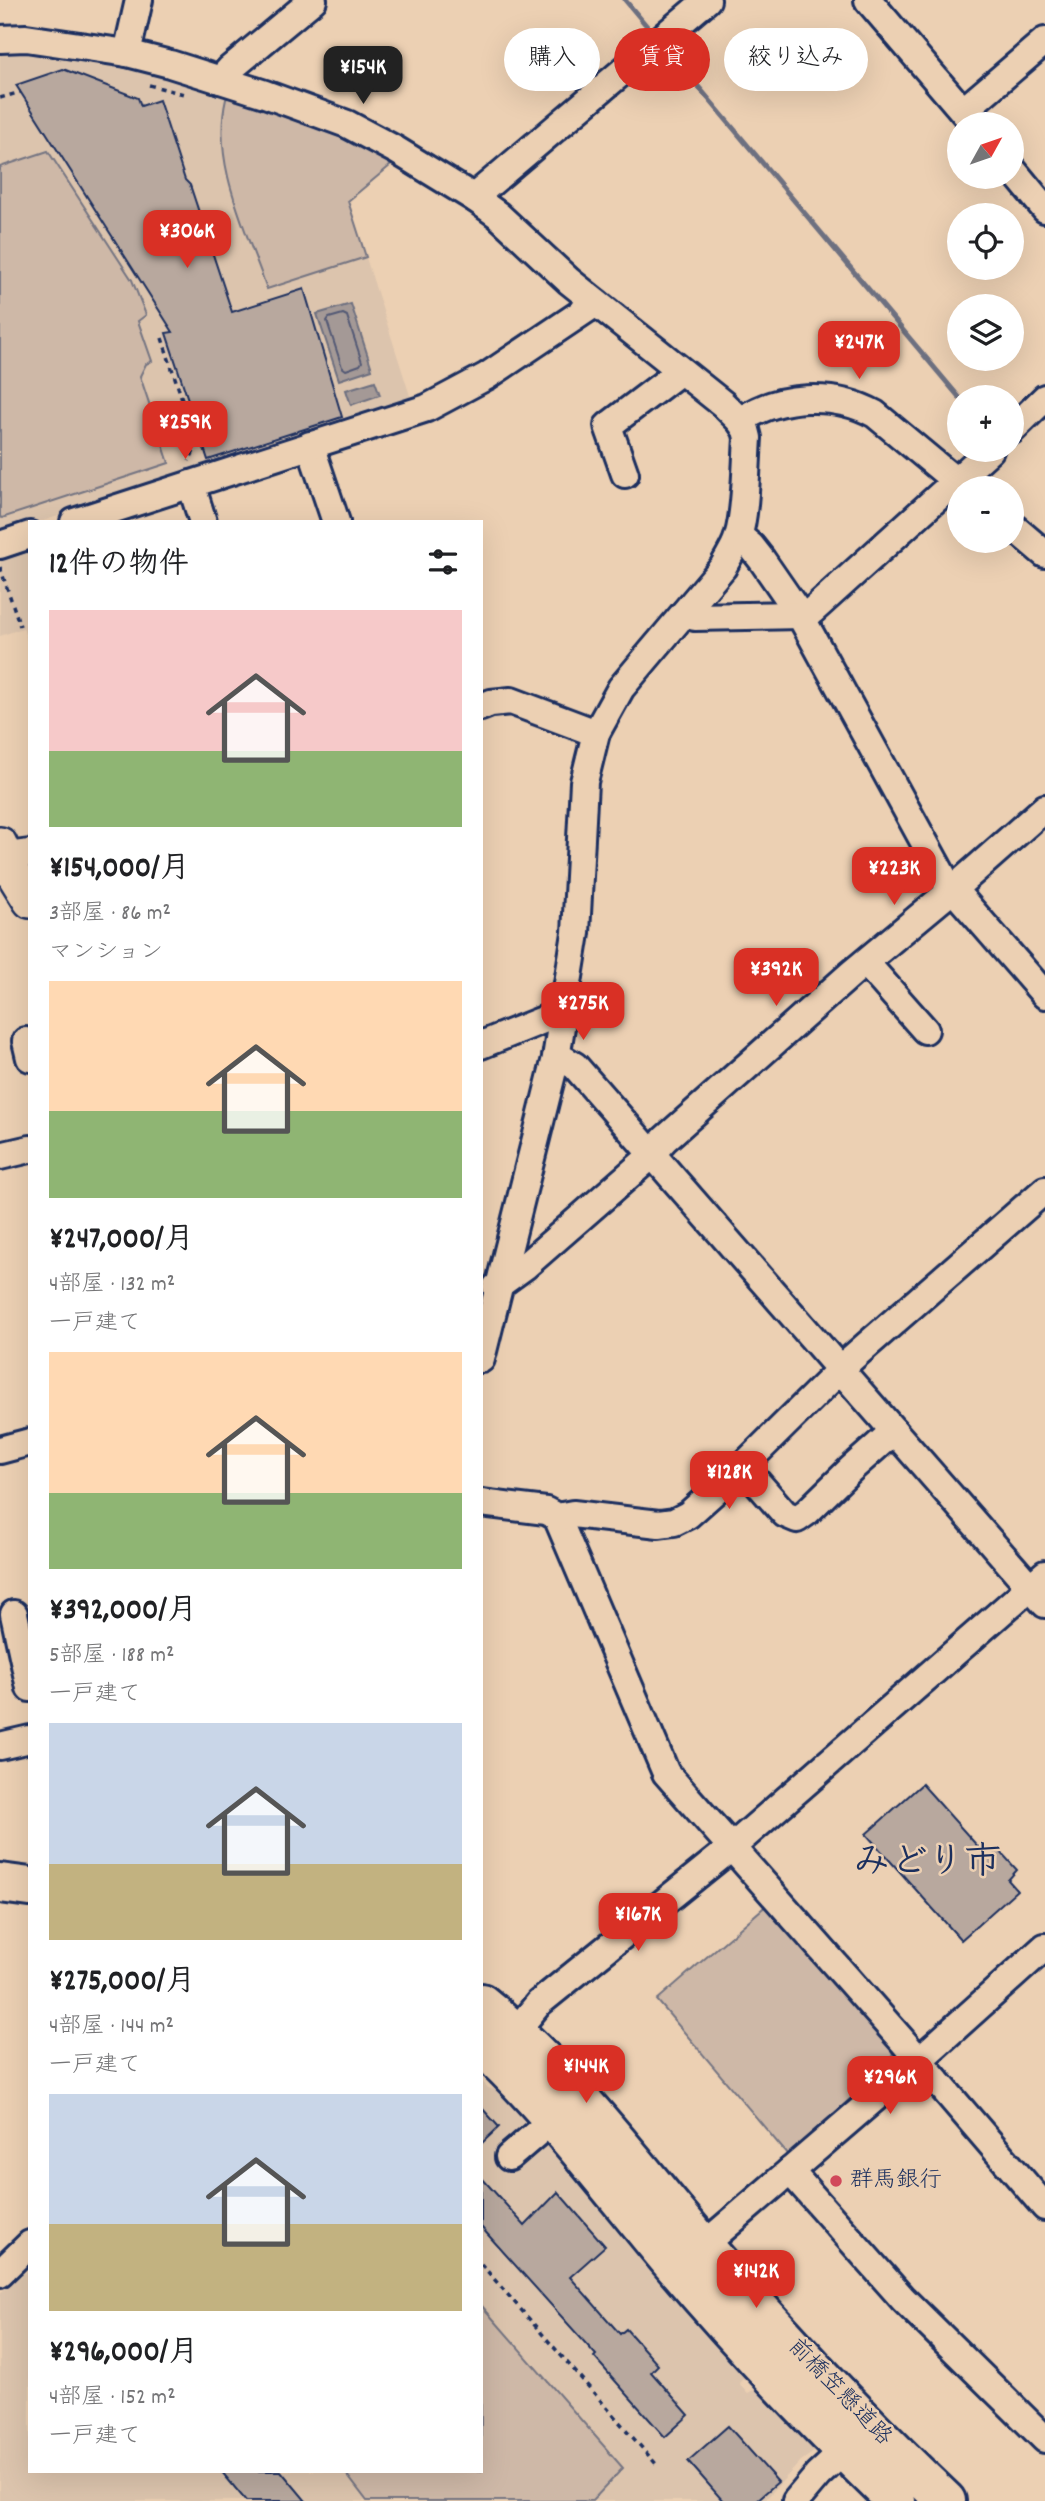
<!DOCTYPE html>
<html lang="ja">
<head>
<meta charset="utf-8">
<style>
	:root { --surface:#fff; --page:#f2f2f2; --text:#202124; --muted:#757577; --accent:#d93025 }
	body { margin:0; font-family:Dekko,"Klee One",sans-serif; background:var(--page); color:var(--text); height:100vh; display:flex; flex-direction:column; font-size:26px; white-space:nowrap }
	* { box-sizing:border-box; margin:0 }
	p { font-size:23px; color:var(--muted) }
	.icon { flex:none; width:38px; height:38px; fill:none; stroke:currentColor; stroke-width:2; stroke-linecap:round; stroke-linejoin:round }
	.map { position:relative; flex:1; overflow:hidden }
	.side { position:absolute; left:28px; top:520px; width:455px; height:1953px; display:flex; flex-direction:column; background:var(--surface); border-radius:0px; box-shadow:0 7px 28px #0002 }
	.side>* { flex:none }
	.hud { position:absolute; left:504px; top:28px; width:436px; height:63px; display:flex; gap:14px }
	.needle { width:46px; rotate:50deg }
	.tools { position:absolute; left:947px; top:112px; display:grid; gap:14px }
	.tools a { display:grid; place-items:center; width:77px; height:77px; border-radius:50%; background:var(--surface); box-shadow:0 7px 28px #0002; font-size:35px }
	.price { position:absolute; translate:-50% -60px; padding:0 16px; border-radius:14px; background:var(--accent); color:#fff; font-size:23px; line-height:46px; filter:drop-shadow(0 2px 4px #0008) }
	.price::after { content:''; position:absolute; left:50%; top:42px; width:21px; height:16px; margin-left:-10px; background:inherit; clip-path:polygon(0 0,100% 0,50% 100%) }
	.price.selected { background:#222; color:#fff }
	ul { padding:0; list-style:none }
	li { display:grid; align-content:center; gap:14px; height:371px; padding:0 21px }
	li span { display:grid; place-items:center; height:217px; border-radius:0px; color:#555 }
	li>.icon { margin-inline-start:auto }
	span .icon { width:126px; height:126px; fill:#fffc; stroke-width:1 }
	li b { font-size:30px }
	h2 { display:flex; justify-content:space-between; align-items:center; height:84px; padding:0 21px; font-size:30px }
	.pill { padding:0 24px; border-radius:32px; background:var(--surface); box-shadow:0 7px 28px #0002; font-size:24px; line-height:63px }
	.pill.selected { background:var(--accent); color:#fff }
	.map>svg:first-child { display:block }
</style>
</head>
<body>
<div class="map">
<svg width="1045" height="2501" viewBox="0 0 1045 2501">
	<rect width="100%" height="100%" fill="#ecd0b3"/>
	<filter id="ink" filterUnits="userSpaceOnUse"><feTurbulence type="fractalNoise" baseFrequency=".0143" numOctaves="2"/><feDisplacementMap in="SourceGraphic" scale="14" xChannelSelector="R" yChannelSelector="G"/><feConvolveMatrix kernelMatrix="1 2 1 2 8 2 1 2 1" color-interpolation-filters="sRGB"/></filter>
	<g filter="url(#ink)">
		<g fill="#dcc4ad">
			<polygon points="25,44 152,71 268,104 397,160 348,201 412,402 43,521 30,522 30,526 0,536 0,46"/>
			<polygon points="30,549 30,649 23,628 0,636 0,559"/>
			<polygon points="481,2080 488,2088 500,2091 745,2377 739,2383 744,2389 748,2393 755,2389 815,2451 801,2461 764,2501 0,2501 0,2293 30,2269 30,2471 481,2471"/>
		</g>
		<g fill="#ceb8a7" stroke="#747482" stroke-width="2">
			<path d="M233,94l68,22 96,44 -49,41 18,56 -99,32c-21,-60 -56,-126 -41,-190z"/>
			<polygon points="48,151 132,280 146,315 138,321 152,361 146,364 140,376 169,463 2,518 0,517 0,167"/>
			<polygon points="769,1903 893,2046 892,2061 788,2155 657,2000"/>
			<polygon points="481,2305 623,2468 592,2501 367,2501 344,2471 481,2471"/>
		</g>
		<g fill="#a49996" stroke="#6d6f80" stroke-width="2">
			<polygon points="351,304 372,369 339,380 317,314"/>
			<polygon points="375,381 380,395 351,405 346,390"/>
		</g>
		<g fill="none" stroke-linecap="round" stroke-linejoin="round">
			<polygon stroke="#525974" stroke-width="2" points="343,314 347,316 362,362 360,365 346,370 342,367 327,321 329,318"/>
			<g stroke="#6d6f80" stroke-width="5">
				<polyline points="625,0 651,31"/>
				<polyline points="671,54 959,397"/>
			</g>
		</g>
		<g fill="#b8a89e" stroke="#1b2f5e" stroke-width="2">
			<polygon points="63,69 138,98 141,106 159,100 185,180 190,185 232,312 304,289 342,417 208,460 166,333 173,332 16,85"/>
			<polygon points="922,1784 988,1858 999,1850 1017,1870 1008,1880 1017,1890 961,1940 866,1834"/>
			<polygon points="481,2107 499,2127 481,2144"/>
			<polygon points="481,2177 525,2226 558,2192 605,2246 570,2277 620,2334 626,2329 658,2365 651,2372 689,2415 665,2437 594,2357 596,2355 481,2227"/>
			<polygon points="728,2426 778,2482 756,2501 723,2501 688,2461"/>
			<polygon points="221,2471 281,2471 306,2501 246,2501"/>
		</g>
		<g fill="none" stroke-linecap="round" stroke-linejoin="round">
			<g stroke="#1b2f5e" stroke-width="32">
				<g id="minor">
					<polyline points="868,0 974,124"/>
					<path d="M0,39l26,-1 101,15 43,11 95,30 82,30 49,26 80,49 22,16 71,66 154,123 17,17 6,9 2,8c-2,27 -2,76 -10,99 -3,11 -10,20 -15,30l-102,121 -25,45 -12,49 -8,151 -20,125 -75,301"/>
					<polyline points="127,53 139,0"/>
					<polyline points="220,80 230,69 313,0"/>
					<polyline points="963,111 1045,41"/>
					<polyline points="1012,169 1045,209"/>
					<polyline points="476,199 480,192 707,0"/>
					<path d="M740,421c38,-27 95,-29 135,-7l89,74"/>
					<polyline points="1012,430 1045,398"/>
					<polyline points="310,445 336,522"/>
					<polyline points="625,474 608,426 674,376 678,369"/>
					<polyline points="191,484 203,522"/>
					<polyline points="74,522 427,408 487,376 596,303"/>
					<polyline points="1012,526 1045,554"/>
					<polyline points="739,536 751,546 762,560 800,615 945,880 1045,995"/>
					<polyline points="0,545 30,535"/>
					<polyline points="684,614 695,617 800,615 812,611 990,450"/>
					<polyline points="481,707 491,703 511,701 596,733"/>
					<polyline points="0,857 30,853"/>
					<polyline points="866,963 925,1030"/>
					<polyline points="26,1041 30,1058"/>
					<polyline points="481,1045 548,1018 564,1018"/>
					<polyline points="556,1058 565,1060 575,1066 1045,1604"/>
					<polyline points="0,1156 30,1149"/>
					<polyline points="496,1287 525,1266 644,1162 665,1139 852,973 959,884 1045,808"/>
					<polyline points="0,1450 30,1442"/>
					<polyline points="743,1466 785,1514 797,1519 807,1512 851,1469 894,1431"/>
					<polyline points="481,1503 546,1511 557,1517 666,1773 900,2038 1045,2207"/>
					<polyline points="557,1517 573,1514 659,1524 674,1522 688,1515 743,1466 851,1359 1045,1190"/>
					<polyline points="14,1614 30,1688"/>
					<polyline points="0,1746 30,1739"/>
					<polyline points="516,2031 539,2003 731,1848 1045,1574"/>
					<polyline points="509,2157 552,2120"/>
					<polyline points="790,2171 903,2299 1045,2439"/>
					<polyline points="695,2260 704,2245 918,2061 1045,1947"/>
					<polyline points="0,2273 30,2244"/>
					<polyline points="796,2501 818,2475 844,2451"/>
				</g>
			</g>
			<g stroke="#1b2f5e" stroke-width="38">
				<polyline id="major" points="0,844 9,867 30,901"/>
			</g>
			<g stroke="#1b2f5e" stroke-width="44">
				<g id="highway">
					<polyline points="0,1883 30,1887"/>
					<path d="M481,2003c86,69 152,160 223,243 77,89 157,175 242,255"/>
					<path d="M481,2045c70,65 128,143 189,216 71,84 147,164 226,240"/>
				</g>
			</g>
			<g stroke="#1b2f5e" stroke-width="3.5" stroke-dasharray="5 5" stroke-linecap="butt">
				<polyline points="149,85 184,94"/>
				<polyline points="0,98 21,92"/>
				<polyline points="162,338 197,445 189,461"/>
				<polyline points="0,567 20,626"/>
				<polyline points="481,2264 657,2465"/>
			</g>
			<use href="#minor" stroke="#ecd0b3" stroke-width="26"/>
			<use href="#major" stroke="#ecd0b3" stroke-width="33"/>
			<use href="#highway" stroke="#ecd0b3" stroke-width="38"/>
		</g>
	</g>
	<circle fill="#d1495b" stroke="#ecd0b3" stroke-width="2.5" cx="836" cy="2181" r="7"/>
	<g text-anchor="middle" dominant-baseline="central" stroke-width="5" stroke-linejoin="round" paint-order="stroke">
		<g font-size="23" fill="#1b2f5e" stroke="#ecd0b3" text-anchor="start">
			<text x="850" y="2181">群馬銀行</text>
		</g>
		<g font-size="23" fill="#1b2f5e" stroke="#ecd0b3">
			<text transform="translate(839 2393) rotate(46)">前橋笠懸道路</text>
		</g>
		<g font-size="37" font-weight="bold" fill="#1b2f5e" stroke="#ecd0b3">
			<text x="927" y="1864">みどり市</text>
		</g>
	</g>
</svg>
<div class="tools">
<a><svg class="needle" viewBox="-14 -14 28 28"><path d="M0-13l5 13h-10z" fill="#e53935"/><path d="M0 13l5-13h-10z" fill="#757577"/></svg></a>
<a><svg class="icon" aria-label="locate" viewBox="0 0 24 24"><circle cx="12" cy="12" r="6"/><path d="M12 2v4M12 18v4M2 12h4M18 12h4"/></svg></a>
<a><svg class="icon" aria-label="layers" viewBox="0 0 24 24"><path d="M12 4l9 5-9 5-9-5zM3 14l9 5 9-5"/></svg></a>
<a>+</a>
<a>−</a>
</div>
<b class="price selected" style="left:363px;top:106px">¥154K</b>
<b class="price" style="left:187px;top:270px">¥306K</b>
<b class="price" style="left:859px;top:381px">¥247K</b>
<b class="price" style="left:185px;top:461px">¥259K</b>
<b class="price" style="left:894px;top:907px">¥223K</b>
<b class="price" style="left:776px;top:1008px">¥392K</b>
<b class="price" style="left:583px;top:1042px">¥275K</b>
<b class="price" style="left:729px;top:1511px">¥128K</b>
<b class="price" style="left:638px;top:1953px">¥167K</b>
<b class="price" style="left:586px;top:2105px">¥144K</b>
<b class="price" style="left:890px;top:2116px">¥296K</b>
<b class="price" style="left:756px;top:2310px">¥142K</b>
<div class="hud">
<a class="pill">購入</a>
<a class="pill selected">賃貸</a>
<a class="pill">絞り込み</a>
</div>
<section class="side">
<h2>12件の物件<svg class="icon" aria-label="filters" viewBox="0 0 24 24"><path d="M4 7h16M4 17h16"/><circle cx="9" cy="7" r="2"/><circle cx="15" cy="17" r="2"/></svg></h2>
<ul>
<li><span style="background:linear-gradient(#f6c9c9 65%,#8fb573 0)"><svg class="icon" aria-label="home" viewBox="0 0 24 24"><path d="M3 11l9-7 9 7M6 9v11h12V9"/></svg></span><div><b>¥154,000/月</b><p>3部屋 · 86 m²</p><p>マンション</p></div></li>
<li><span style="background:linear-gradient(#ffd9b3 60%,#8fb573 0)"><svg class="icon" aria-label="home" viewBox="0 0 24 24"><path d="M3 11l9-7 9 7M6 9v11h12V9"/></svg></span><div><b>¥247,000/月</b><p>4部屋 · 132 m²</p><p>一戸建て</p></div></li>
<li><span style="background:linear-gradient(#ffd9b3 65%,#8fb573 0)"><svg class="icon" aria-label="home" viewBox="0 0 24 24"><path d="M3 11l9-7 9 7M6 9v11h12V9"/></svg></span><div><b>¥392,000/月</b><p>5部屋 · 188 m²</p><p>一戸建て</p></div></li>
<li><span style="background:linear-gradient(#c9d6e8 65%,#c2b280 0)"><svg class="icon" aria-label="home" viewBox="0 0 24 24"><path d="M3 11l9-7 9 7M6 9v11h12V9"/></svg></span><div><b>¥275,000/月</b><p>4部屋 · 144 m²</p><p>一戸建て</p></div></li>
<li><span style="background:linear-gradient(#c9d6e8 60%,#c2b280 0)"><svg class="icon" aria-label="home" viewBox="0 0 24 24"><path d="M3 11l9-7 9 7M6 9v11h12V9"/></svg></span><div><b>¥296,000/月</b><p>4部屋 · 152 m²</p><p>一戸建て</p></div></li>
</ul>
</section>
</div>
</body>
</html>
